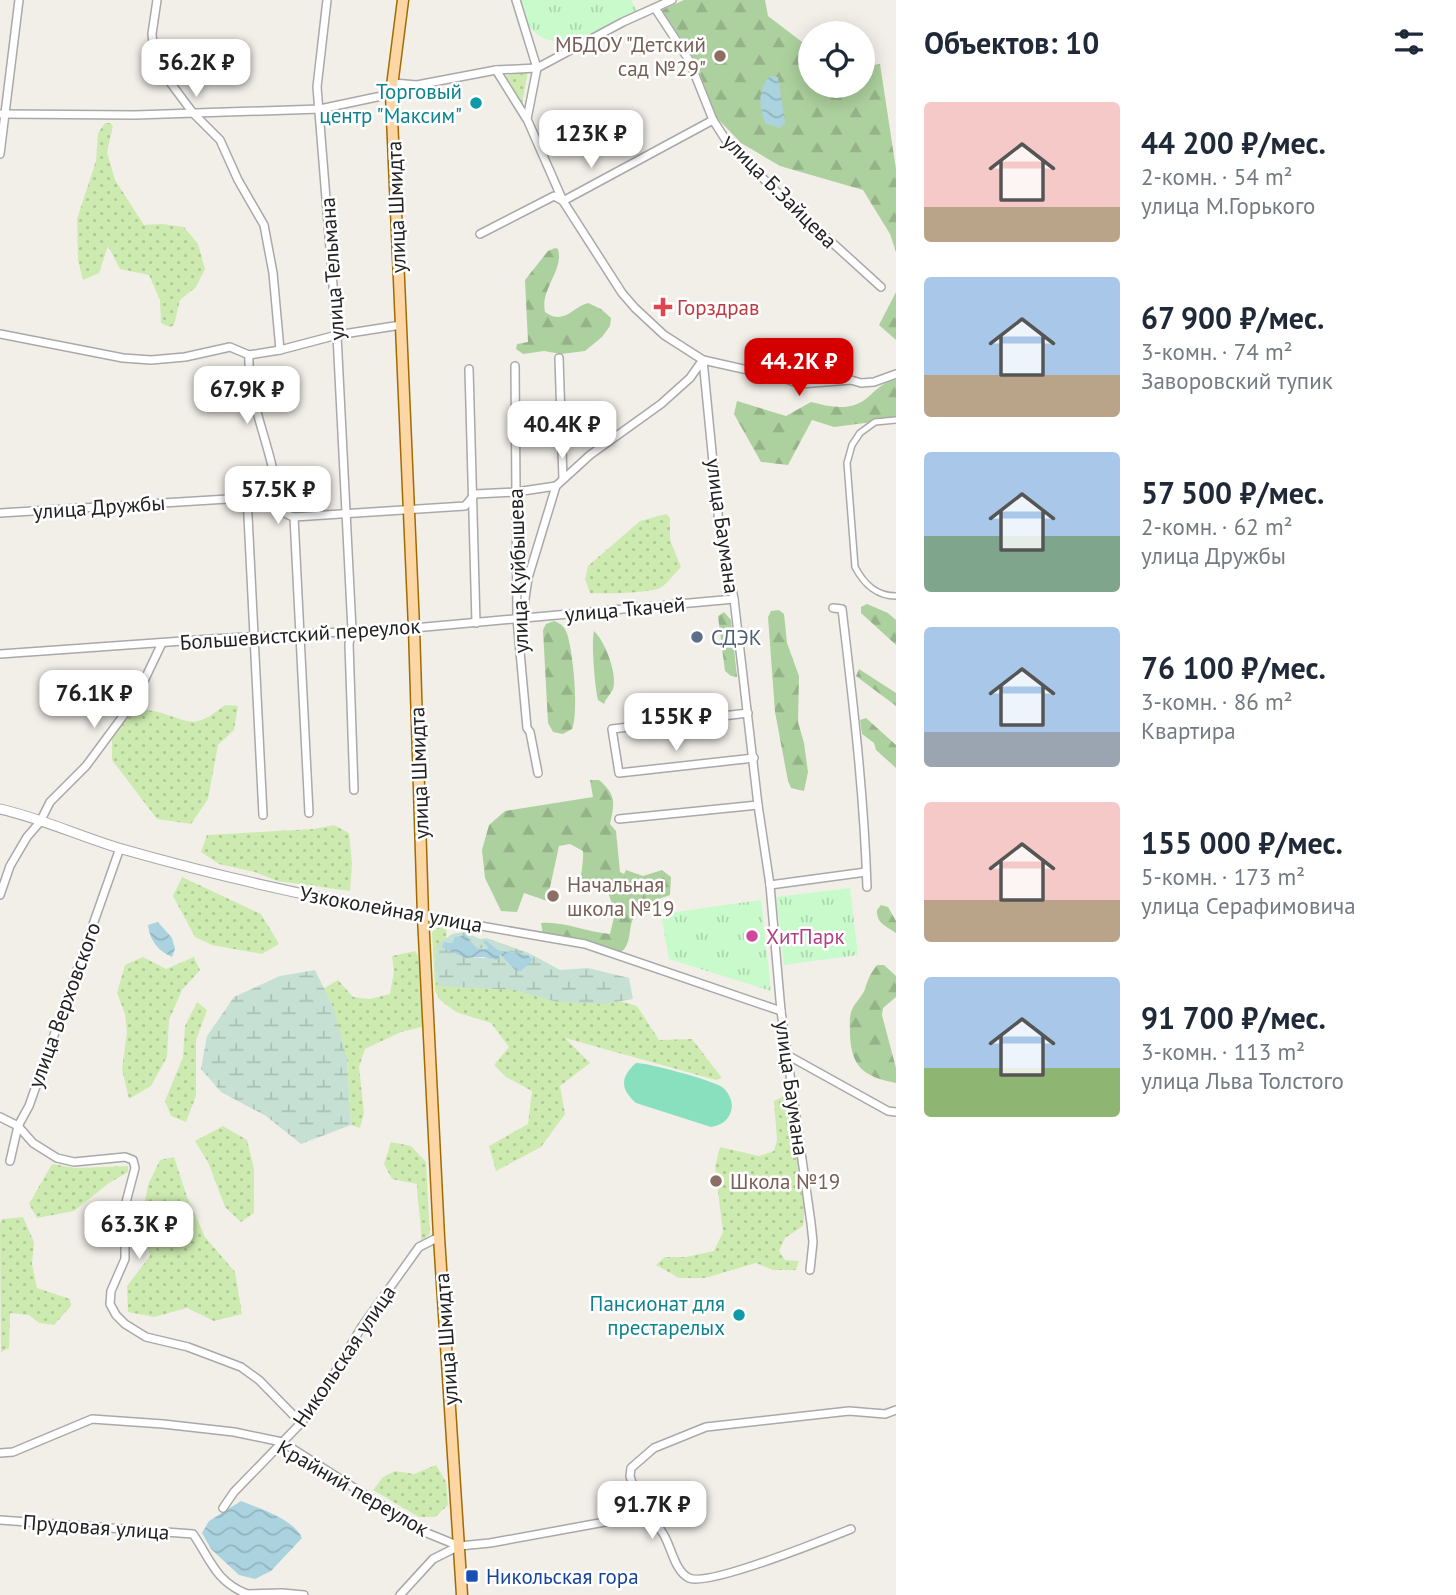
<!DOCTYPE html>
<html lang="ru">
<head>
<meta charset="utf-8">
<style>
	:root { --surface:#fff; --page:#f2f2f3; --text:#1f2937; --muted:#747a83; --accent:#d40000 }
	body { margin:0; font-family:"PT Sans",sans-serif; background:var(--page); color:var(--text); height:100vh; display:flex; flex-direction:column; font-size:26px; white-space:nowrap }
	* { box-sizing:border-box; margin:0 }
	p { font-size:23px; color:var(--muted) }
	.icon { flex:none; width:38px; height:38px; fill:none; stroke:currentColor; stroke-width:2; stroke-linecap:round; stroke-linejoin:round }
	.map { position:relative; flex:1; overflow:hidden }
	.drawer { display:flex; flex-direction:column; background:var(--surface); width:560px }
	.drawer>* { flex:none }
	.buttons { position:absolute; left:798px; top:21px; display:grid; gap:14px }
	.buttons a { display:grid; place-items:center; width:77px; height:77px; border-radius:50%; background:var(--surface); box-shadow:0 4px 18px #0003; font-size:35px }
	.price { position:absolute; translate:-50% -60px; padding:0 16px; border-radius:14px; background:#fff; color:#222; font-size:23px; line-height:46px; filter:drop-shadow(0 2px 4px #0008) }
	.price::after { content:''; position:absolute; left:50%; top:42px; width:21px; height:16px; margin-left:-10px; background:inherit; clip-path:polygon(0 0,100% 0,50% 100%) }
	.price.selected { background:var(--accent); color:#fff }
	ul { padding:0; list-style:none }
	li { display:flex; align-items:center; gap:21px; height:175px; padding:0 28px }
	li span { display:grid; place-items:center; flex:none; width:196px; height:140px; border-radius:7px; color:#555 }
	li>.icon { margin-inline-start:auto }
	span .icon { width:84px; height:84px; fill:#fffc; stroke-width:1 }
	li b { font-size:30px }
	h2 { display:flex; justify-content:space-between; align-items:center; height:84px; padding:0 28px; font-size:30px }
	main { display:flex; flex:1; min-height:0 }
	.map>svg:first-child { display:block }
</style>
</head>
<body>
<main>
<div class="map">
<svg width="896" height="1595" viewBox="0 0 896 1595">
	<defs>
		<pattern id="grass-dots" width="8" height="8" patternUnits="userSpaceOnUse" patternTransform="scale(1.75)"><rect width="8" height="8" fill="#cdebb0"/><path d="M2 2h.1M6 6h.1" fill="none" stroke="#b0c997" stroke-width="1.8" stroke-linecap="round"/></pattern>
		<pattern id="forest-firs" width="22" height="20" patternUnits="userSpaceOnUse" patternTransform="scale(1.75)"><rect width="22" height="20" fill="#add19e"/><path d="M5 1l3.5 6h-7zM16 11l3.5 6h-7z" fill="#95b388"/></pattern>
		<pattern id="wetland-marsh" width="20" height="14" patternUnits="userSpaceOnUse" patternTransform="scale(1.75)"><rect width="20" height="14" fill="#c6e0d4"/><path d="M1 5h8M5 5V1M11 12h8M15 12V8" fill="none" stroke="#aac0b6"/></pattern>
		<pattern id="park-tufts" width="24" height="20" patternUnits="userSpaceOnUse" patternTransform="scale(1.75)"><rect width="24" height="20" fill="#c8facc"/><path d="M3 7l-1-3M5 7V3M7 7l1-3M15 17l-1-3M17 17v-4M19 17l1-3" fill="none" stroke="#acd6af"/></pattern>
		<pattern id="water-waves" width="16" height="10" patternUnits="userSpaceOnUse" patternTransform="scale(1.75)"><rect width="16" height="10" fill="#aad3df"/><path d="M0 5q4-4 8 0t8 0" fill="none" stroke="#92b5bf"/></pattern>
	</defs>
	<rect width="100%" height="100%" fill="#f2efe9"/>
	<g fill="url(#grass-dots)">
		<polygon points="528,71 522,105 505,76"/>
		<polygon points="105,123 110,123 113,126 107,152 115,180 144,225 162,224 184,227 198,244 205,269 196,287 180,300 174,325 170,327 161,323 160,300 149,275 120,269 108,246 99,273 83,280 78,260 77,219 96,161 98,133"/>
		<path d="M666,514l4,4v22l11,27c-6,6 -14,17 -21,21 -12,5 -56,6 -70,5l-5,-14 3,-13 52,-45z"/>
		<path d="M225,705l13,1 -4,24 -16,15 -10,54 -17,25 -34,-5 -45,-59v-24l24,-27c7,1 15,1 22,3 35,10 35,18 67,-7z"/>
		<polygon points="334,825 349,833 352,863 350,891 277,881 255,872 219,864 201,852 207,835 314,829"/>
		<polygon points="182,877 261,914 279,944 262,954 212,945 195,937 173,896"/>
		<polygon points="440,926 447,931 444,949 637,1006 659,1040 692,1039 722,1078 716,1080 565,1038 590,1063 560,1086 565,1114 541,1147 496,1171 489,1146 528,1124 532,1091 506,1077 494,1065 509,1047 491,1023 456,1012 440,1000 435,991 432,932"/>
		<path d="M415,951c11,13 7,58 7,76l-21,5 -36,17 -6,18 5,46 -4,15 -9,-3 -4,-66 -36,-63 27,-16 15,17 16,2 21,-5 4,-23 -2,-15z"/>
		<polygon points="143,957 166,969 194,957 200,970 182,990 169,1020 167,1057 151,1086 129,1099 122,1069 127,1032 125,1014 117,993 125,965"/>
		<polygon points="197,1002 207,1010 196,1040 196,1096 186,1122 171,1116 165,1101 183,1057 185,1026"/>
		<polygon points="784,1096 789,1103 805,1208 803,1226 785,1238 779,1251 785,1260 799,1261 796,1270 773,1270 756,1263 705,1278 679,1278 656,1265 665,1257 686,1257 714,1251 723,1232 715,1167 720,1147 759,1156 774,1151 777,1140 774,1101"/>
		<polygon points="223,1126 247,1140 254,1169 254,1213 241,1222 225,1207 208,1162 195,1141"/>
		<path d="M391,1142l20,4 15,16 4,72 -9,7c1,-20 -4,-37 -4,-57l-25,-5 -8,-15z"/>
		<polygon points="174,1157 187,1197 205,1237 235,1272 242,1314 214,1321 187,1308 154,1317 128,1312 127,1286 150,1256 141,1223 148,1185 160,1160"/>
		<polygon points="52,1164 76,1168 128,1166 128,1172 109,1183 74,1211 37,1218 29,1204"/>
		<polygon points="23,1217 34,1242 32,1264 37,1288 70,1299 71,1306 54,1325 39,1323 29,1315 10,1313 9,1348 1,1352 0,1223 2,1219"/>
		<polygon points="436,1465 446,1482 448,1505 435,1517 419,1517 373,1490 383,1477 395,1471 414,1474"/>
	</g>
	<g fill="url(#forest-firs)">
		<polygon points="684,0 765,0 768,16 810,48 810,86 863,86 863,67 880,64 896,169 896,252 890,234 863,190 780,166 741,143 716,117 695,60 662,10"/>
		<path d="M555,248l3,1c6,22 -18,40 -13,63 19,14 27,-5 43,-9l13,6 10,9 -1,8 -8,11 -17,14 -24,3 -17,-3 -21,3 -7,-5 1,-5 11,-2 -3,-62 23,-29z"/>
		<polygon points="896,292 896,340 879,325"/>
		<path d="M896,379v40l-62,8 -22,-7 -24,45 -27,-3 -27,-48 3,-13 49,15 25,-14c16,4 31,8 46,2 15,-6 18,-19 39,-25z"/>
		<polygon points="867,604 888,613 896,620 896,645 861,613 861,607"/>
		<polygon points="779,610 784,614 787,643 799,676 798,722 804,743 808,772 804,791 791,788 788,781 775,712 768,617 771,611"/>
		<polygon points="724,612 731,620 737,677 731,676 725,671 718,616"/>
		<path d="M554,621c5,2 9,4 12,10 7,16 13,82 6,98l-9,5 -10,-2 -5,-9 -5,-93 3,-6z"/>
		<path d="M594,631c11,10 24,44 19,58 -2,5 -7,9 -9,15l-6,-4c-3,-12 -7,-58 -4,-69z"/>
		<polygon points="859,669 896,693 896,706 856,676"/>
		<polygon points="866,718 896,745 896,768 876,750 874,743 862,734 860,720"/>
		<path d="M590,780h9c17,15 16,22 11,44l6,7 4,41 4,2 2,-4 17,6 19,-6 9,7 -1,18c-11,4 -28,9 -35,20 -8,12 -2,27 -14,37l-78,-18 -2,-11c22,-2 46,9 69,11l5,-21 -8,-24 -18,-4 -8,3c-2,-6 3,-26 2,-37l-13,-7 -11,2 -12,55 -23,-8 -7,19 -16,-1 -16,-33 -3,-28 7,-25 16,-14 88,-14z"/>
		<path d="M881,905l7,2 8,14v12c-10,-7 -20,-10 -19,-23z"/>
		<path d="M877,965h7l12,11v21l-13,11 -1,7 14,53v15c-32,-6 -45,-16 -46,-49 0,-7 -1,-15 1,-22 3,-9 11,-15 14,-23 3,-10 5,-15 12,-24z"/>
	</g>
	<g fill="url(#wetland-marsh)" fill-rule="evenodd">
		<path d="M465,932l15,7 6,-1 43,15 31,17 28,-2 41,10 4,21 -30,5 -46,-2 -43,-12 -76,-4 -3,-16 2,-25 15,-11zM469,938l8,10 10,1 2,-2 -3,-7 12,10 17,3v17l-9,-12 -7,-4 -5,4h-29l-21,-16 8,1z"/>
		<polygon points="315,970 334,1009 347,1059 351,1125 301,1144 266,1116 221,1092 201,1069 207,1036 234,997 280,976"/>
	</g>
	<g fill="url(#park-tufts)">
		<path d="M521,0h110l6,10c-29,15 -88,54 -110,12 -3,-7 -4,-15 -6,-22z"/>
		<polygon points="850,888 858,955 784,965 776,897"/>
		<polygon points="761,900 771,991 669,959 661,914"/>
	</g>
	<path fill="#88e0be" d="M636,1063c13,0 75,17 86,24 7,5 12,16 9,24 -3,11 -11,14 -20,16l-75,-24c-16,-14 -16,-26 0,-40z"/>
	<g fill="url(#water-waves)">
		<path d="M770,76l8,1 7,46 -6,5 -14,-5c-6,-17 -8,-32 5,-47z"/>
		<path d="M158,922l14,16 3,11 -3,8c-14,-6 -22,-16 -24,-32z"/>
		<polygon points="466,935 477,948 487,949 488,947 483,942 486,940 498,950 528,955 533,960 521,971 515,970 500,954 498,960 483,957 465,958 442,947 444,942 452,943 455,937"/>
		<path d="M241,1501c18,7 54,19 61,37l-31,33 -16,8 -16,-4 -28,-26 -9,-16 7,-12z"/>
	</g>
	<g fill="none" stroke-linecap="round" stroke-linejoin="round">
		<g stroke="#a9a9a9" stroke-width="8">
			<path id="pedestrian" d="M896,420l-21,2 -15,11 -8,12 -5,18 8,104c9,17 21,29 41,29"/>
		</g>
		<g stroke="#a9a9a9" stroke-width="10">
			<g id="minor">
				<polyline points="157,0 152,34 155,62 193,113 220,140 238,180 264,225 273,273 280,350"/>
				<polyline points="327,0 317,87 337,335 352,630 349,644 354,790"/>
				<polyline points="516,0 537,68 527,119 563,201 622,293 635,308 664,335 703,360 784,378 800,384 851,380 861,383 874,382 896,374"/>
				<polyline points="655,8 689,60 713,120 729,145 782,197 881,287"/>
				<polyline points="496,70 526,118"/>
				<polyline points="393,83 417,85 496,70 537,68 623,22 672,0"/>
				<polyline points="0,114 135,115 320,109 391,94"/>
				<polyline points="0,154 19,0"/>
				<polyline points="480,234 554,196 563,201 713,120"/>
				<polyline points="0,334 123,358 151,360 185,357 230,347 249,355 280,350 337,335 401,325"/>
				<path d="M249,355c-2,48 24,93 28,141"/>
				<polyline points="559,358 563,479"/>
				<polyline points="703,360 719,524 734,599 758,805 770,885 781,1011 811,1223 813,1242 810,1270"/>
				<polyline points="515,366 517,619 527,728 530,732 538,773"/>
				<polyline points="469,369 476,623"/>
				<polyline points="247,496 263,815"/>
				<path d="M0,513l277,-17c3,11 5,18 17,21l171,-11 10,-12 41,-2 40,-6"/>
				<polyline points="294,517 309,813"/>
				<path d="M833,608l9,1c11,92 22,185 25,278"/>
				<polyline points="522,619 528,578 556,486 590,455 661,404 690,378 702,361"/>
				<polyline points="0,654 211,639 414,628 734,599"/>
				<polyline points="748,713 612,729 619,773 754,758"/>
				<polyline points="619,819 758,805"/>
				<polyline points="770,885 866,872"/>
				<polyline points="0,895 10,866 27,837 40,822 50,802 86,766 126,712 143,683 162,643"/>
				<polyline points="423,916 585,944 781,1011"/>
				<polyline points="789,1056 888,1111 896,1112"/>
				<polyline points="0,1117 18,1126 33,1143 57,1158 74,1162 125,1157 133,1160 135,1168 125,1206 125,1259 111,1291 110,1304 116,1315 125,1324 146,1337 188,1347 241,1367 259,1380 301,1423"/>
				<polyline points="10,1161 18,1126 29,1106 120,848"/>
				<polyline points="0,1453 13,1452 92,1419 163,1424 234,1432 282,1442 422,1531 459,1546"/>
				<path d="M638,1503c7,10 18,19 24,29 9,12 12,39 27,46 19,9 137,-39 162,-49"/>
				<polyline points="223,1508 234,1492 301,1423 321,1396 361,1328 419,1247 439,1237"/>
				<path d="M0,1520l193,14c18,26 22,47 54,60"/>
				<polyline points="245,1594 282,1593 304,1595"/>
				<polyline points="400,1595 433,1559 459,1546 490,1543 616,1520 638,1503 630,1476 631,1468 654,1448 706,1427 849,1411 885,1414 896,1410"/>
			</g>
		</g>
		<g stroke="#a9a9a9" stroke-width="11">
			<path id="tertiary" d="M0,809c41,9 81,28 122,40 99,28 199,51 301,67"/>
		</g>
		<g stroke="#a06b00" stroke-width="13">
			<polyline id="primary" points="403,0 391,94 414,628 423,916 439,1237 462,1595"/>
		</g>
		<use href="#pedestrian" stroke="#fff" stroke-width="5"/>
		<use href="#minor" stroke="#fff" stroke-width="7"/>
		<use href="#tertiary" stroke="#fff" stroke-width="9"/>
		<use href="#primary" stroke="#fcd6a4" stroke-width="10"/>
	</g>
	<g fill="#8d6e63" stroke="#fff" stroke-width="2.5">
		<circle cx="720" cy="56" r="7"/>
		<circle cx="553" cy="896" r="7"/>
		<circle cx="716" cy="1181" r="7"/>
	</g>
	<g fill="#0f9aa8" stroke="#fff" stroke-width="2.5">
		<circle cx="476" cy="103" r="7"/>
		<circle cx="739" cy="1315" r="7"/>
	</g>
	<path fill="#e0444e" stroke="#fff" stroke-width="2.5" d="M659.5 296.5h7v7h7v7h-7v7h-7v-7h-7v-7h7z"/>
	<circle fill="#5c6f8a" stroke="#fff" stroke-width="2.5" cx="697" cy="637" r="7"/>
	<circle fill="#d1479c" stroke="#fff" stroke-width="2.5" cx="752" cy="936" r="7"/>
	<rect fill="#1a4fb4" stroke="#fff" stroke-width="2.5" x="465" y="1569" width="14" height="14" rx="3.5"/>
	<g text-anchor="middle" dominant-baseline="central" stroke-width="5" stroke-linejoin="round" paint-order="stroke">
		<g font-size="21" fill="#785e54" stroke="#fff" text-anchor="start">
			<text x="706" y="44" text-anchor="end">МБДОУ "Детский<tspan x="706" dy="24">сад №29"</tspan></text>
			<text x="567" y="884">Начальная<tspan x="567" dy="24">школа №19</tspan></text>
			<text x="730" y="1181">Школа №19</text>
		</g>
		<g font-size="21" fill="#0d838f" stroke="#fff" text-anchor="end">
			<text x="462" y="91">Торговый<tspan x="462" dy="24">центр "Максим"</tspan></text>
			<text x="725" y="1303">Пансионат для<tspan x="725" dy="24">престарелых</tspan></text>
		</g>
		<g font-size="21" fill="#222" stroke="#fff">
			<text transform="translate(780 191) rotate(45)">улица Б.Зайцева</text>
			<text transform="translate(396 207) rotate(-92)">улица Шмидта</text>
			<text transform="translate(332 269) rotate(-94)">улица Тельмана</text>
			<text transform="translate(99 507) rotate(-4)">улица Дружбы</text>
			<text transform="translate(723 526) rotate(82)">улица Баумана</text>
			<text transform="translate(518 571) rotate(-92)">улица Куйбышева</text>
			<text transform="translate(625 609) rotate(-5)">улица Ткачей</text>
			<text transform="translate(300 634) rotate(-4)">Большевистский переулок</text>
			<text transform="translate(419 773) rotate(-92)">улица Шмидта</text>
			<text transform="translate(391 909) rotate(10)">Узкоколейная улица</text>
			<text transform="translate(64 1005) rotate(-70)">улица Верховского</text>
			<text transform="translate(792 1088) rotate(82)">улица Баумана</text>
			<text transform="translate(446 1339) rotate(-94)">улица Шмидта</text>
			<text transform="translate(344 1356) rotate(-56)">Никольская улица</text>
			<text transform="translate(353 1488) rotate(30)">Крайний переулок</text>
			<text transform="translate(96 1527) rotate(4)">Прудовая улица</text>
		</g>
		<g font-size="21" fill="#be3a42" stroke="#fff" text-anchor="start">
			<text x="677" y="307">Горздрав</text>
		</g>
		<g font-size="21" fill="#4e5e75" stroke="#fff" text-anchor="start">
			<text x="711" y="637">СДЭК</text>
		</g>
		<g font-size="21" fill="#b23c85" stroke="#fff" text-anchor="start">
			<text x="766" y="936">ХитПарк</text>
		</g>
		<g font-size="21" fill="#164399" stroke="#fff" text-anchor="start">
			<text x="486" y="1576">Никольская гора</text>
		</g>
	</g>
</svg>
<div class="buttons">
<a><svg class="icon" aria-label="locate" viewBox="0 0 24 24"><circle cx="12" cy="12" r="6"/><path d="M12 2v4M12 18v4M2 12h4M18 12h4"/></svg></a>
</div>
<b class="price" style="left:196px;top:99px">56.2K ₽</b>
<b class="price" style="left:591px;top:170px">123K ₽</b>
<b class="price selected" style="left:799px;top:398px">44.2K ₽</b>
<b class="price" style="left:247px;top:426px">67.9K ₽</b>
<b class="price" style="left:562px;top:461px">40.4K ₽</b>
<b class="price" style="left:278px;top:526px">57.5K ₽</b>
<b class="price" style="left:94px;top:730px">76.1K ₽</b>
<b class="price" style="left:676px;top:753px">155K ₽</b>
<b class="price" style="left:139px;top:1261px">63.3K ₽</b>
<b class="price" style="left:652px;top:1541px">91.7K ₽</b>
</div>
<section class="drawer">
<h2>Объектов: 10<svg class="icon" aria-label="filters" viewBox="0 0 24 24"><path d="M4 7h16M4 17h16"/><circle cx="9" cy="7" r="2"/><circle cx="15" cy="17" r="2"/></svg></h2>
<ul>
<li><span style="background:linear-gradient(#f6c9c9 75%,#b9a48a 0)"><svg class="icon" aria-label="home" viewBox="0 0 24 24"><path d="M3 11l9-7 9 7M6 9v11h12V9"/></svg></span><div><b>44 200 ₽/мес.</b><p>2-комн. · 54 m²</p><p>улица М.Горького</p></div></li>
<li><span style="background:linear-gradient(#a9c7e8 70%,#b9a48a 0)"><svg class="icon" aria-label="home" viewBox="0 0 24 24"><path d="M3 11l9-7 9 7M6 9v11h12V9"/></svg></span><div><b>67 900 ₽/мес.</b><p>3-комн. · 74 m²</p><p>Заворовский тупик</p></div></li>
<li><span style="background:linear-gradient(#a9c7e8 60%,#7fa58c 0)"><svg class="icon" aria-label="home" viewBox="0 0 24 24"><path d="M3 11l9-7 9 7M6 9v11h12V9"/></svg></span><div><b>57 500 ₽/мес.</b><p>2-комн. · 62 m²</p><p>улица Дружбы</p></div></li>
<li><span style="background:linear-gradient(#a9c7e8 75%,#9aa5b1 0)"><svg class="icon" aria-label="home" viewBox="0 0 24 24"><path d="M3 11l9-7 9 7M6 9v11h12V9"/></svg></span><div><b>76 100 ₽/мес.</b><p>3-комн. · 86 m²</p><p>Квартира</p></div></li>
<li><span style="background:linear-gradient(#f6c9c9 70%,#b9a48a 0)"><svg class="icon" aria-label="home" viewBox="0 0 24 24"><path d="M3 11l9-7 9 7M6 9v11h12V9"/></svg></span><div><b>155 000 ₽/мес.</b><p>5-комн. · 173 m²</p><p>улица Серафимовича</p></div></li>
<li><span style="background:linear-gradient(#a9c7e8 65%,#8fb573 0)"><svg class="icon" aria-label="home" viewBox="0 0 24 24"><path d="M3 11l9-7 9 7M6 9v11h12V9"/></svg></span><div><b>91 700 ₽/мес.</b><p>3-комн. · 113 m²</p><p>улица Льва Толстого</p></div></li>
</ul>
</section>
</main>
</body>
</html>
